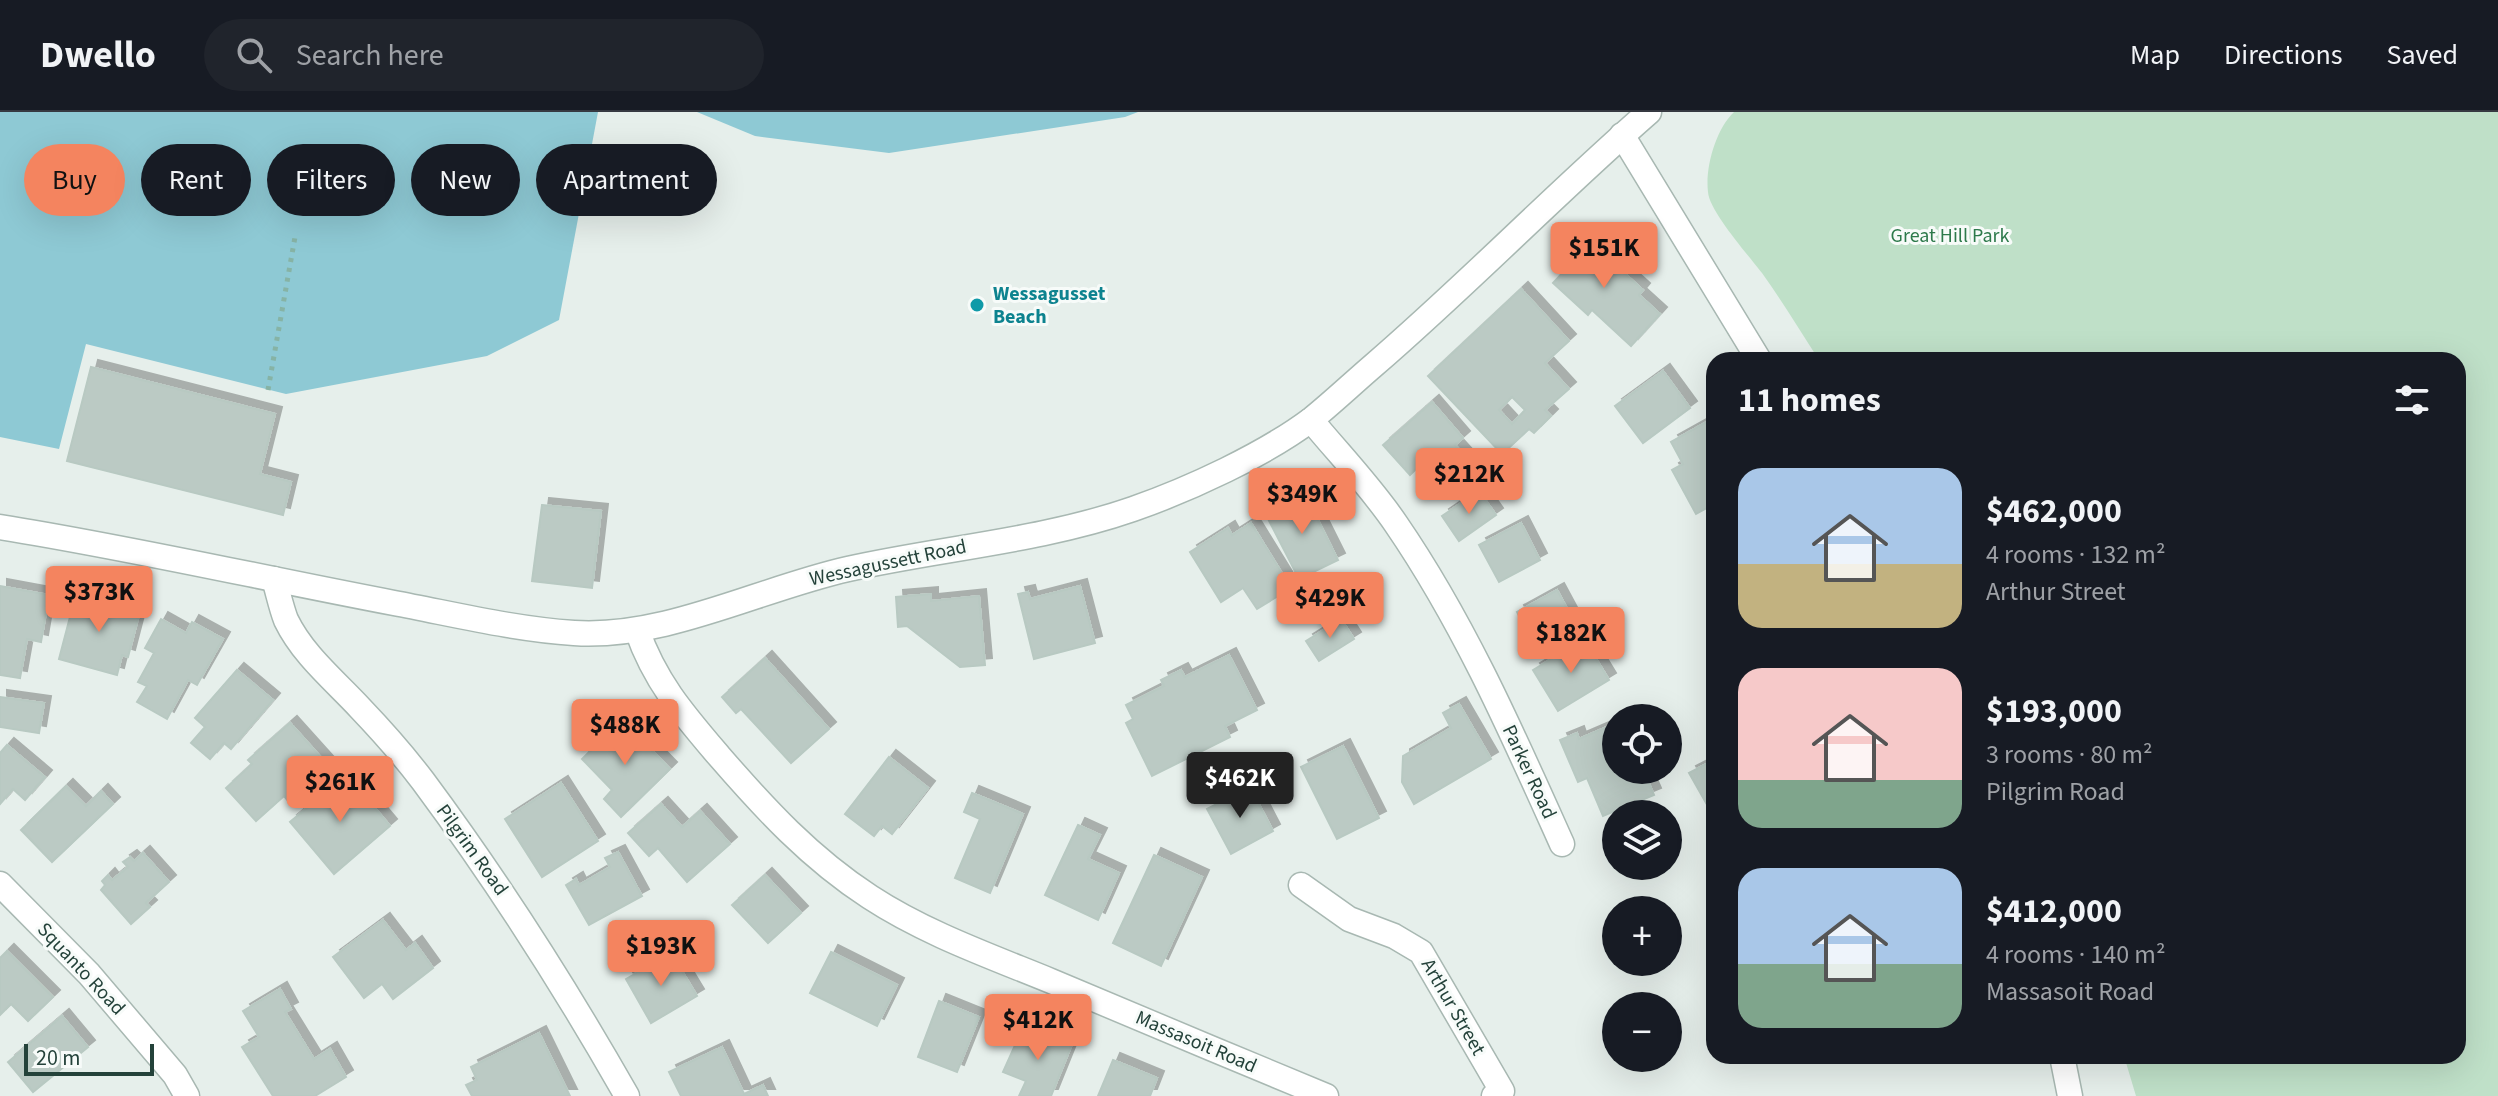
<!DOCTYPE html>
<html lang="en">
<head>
<meta charset="utf-8">
<style>
	:root { --surface:#171b24; --page:#20242c; --text:#f1f3f6; --muted:#9ea1a6; --line:#363941; --accent:#f4845f }
	body { margin:0; font-family:"Source Sans 3",sans-serif; background:var(--page); color:var(--text); height:100vh; display:flex; flex-direction:column; font-size:30px; white-space:nowrap }
	* { box-sizing:border-box; margin:0 }
	p { font-size:26px; color:var(--muted) }
	.icon { flex:none; width:44px; height:44px; fill:none; stroke:currentColor; stroke-width:2; stroke-linecap:round; stroke-linejoin:round }
	.map { position:relative; flex:1; overflow:hidden }
	.details { position:absolute; left:1706px; top:240px; width:760px; height:712px; display:flex; flex-direction:column; background:var(--surface); border-radius:24px; box-shadow:0 8px 32px #0002 }
	.details>* { flex:none }
	.banner { position:absolute; left:24px; top:32px; width:760px; height:72px; display:flex; gap:16px }
	.fabs { position:absolute; left:1602px; top:592px; display:grid; gap:16px }
	.fabs a { display:grid; place-items:center; width:80px; height:80px; border-radius:50%; background:var(--surface); box-shadow:0 8px 32px #0002; font-size:40px }
	.scale { position:absolute; left:24px; bottom:20px; width:130px; box-sizing:border-box; padding-left:8px; border:4px solid #24423a; border-top:0; font-size:22px; line-height:28px; white-space:nowrap; color:#24423a; -webkit-text-stroke:6px #f7fbf9; paint-order:stroke }
	.price { position:absolute; translate:-50% -68px; padding:0 18px; border-radius:8px; background:var(--accent); color:#111; font-size:26px; line-height:52px; filter:drop-shadow(0 2px 4px #0008) }
	.price::after { content:''; position:absolute; left:50%; top:48px; width:24px; height:18px; margin-left:-12px; background:inherit; clip-path:polygon(0 0,100% 0,50% 100%) }
	.price.current { background:#222; color:#fff }
	ul { padding:0; list-style:none }
	li { display:flex; align-items:center; gap:24px; height:200px; padding:0 32px }
	li span { display:grid; place-items:center; flex:none; width:224px; height:160px; border-radius:24px; color:#555 }
	li>.icon { margin-inline-start:auto }
	span .icon { width:96px; height:96px; fill:#fffc; stroke-width:1 }
	li b { font-size:34px }
	h2 { display:flex; justify-content:space-between; align-items:center; height:96px; padding:0 32px; font-size:34px }
	.pill { padding:0 28px; border-radius:36px; background:var(--surface); box-shadow:0 8px 32px #0002; font-size:28px; line-height:72px }
	.pill.current { background:var(--accent); color:#111 }
	header { display:flex; align-items:center; gap:48px; box-sizing:border-box; height:112px; padding:0 40px; background:var(--surface); border-bottom:2px solid var(--line) }
	header strong { font-size:38px }
	nav { display:flex; gap:44px; margin-inline-start:auto; font-size:28px }
	.search { width:560px; height:72px; background:var(--page); display:flex; align-items:center; gap:20px; box-sizing:border-box; padding:0 28px; border-radius:44px; color:var(--muted); font-size:30px }
	.map>svg:first-child { display:block }
</style>
</head>
<body>
<header>
<strong>Dwello</strong>
<div class="search"><svg class="icon" aria-label="search" viewBox="0 0 24 24"><circle cx="10" cy="10" r="6"/><path d="M15 15l6 6"/></svg>Search here</div>
<nav><a>Map</a><a>Directions</a><a>Saved</a></nav>
</header>
<div class="map">
<svg width="2498" height="984" viewBox="0 0 2498 984">
	<defs>
		<filter id="shadow"><feDropShadow dx="7" dy="-7" stdDeviation="0" flood-color="#0004"/></filter>
	</defs>
	<rect width="100%" height="100%" fill="#e6efeb"/>
	<path fill="#bfe0c8" d="M1734,0h764v984h-362l-12,-40h334v-696h-639c-19,-29 -37,-59 -57,-87 -13,-17 -53,-62 -54,-81 -3,-25 8,-63 26,-80z"/>
	<g fill="#8ec9d4">
		<polygon points="0,0 598,0 559,208 487,244 286,282 86,232 59,337 0,325"/>
		<polygon points="697,0 1138,0 1125,5 889,41 755,24"/>
	</g>
	<g fill="#bbcac4" stroke="#b8c9c2" stroke-width="2" fill-rule="evenodd" filter="url(#shadow)">
		<polygon points="1579,120 1643,178 1639,183 1660,202 1631,234 1592,198 1588,203 1553,171 1570,153 1558,143"/>
		<path d="M1521,177l48,52 -24,22 24,26 -24,21 6,6 -17,17 -5,-4 -27,25 -74,-78zM1512,285l13,13 -13,14 -13,-14z"/>
		<polygon points="91,255 275,302 260,362 291,370 283,403 67,349"/>
		<polygon points="1663,259 1690,296 1643,331 1615,294"/>
		<polygon points="1432,290 1463,326 1455,333 1466,345 1436,372 1420,353 1410,363 1383,333"/>
		<polygon points="1714,306 1714,392 1696,402 1672,358 1683,352 1671,330"/>
		<polygon points="1479,379 1496,403 1459,429 1442,404"/>
		<polygon points="1304,380 1338,448 1299,467 1265,401"/>
		<polygon points="542,393 601,399 592,476 532,469"/>
		<polygon points="1251,411 1291,476 1257,497 1243,476 1221,490 1190,440 1228,416 1232,423"/>
		<polygon points="1521,411 1540,448 1499,470 1479,433"/>
		<polygon points="0,474 49,483 41,530 27,527 20,566 0,563"/>
		<polygon points="1080,474 1095,531 1034,547 1018,482 1028,480 1030,487"/>
		<polygon points="1557,478 1570,502 1530,525 1517,500"/>
		<polygon points="76,482 140,499 128,545 122,543 117,563 59,547"/>
		<polygon points="931,482 931,489 979,484 985,553 960,555 907,514 898,515 896,485"/>
		<polygon points="161,507 186,521 192,510 223,527 197,573 188,568 167,607 137,590 147,574 138,570 154,541 145,536"/>
		<polygon points="1341,507 1354,527 1319,549 1306,529"/>
		<polygon points="1584,527 1609,568 1558,599 1533,558"/>
		<polygon points="1229,543 1257,598 1225,614 1230,625 1152,664 1126,611 1133,607 1126,593 1164,574 1161,568 1181,558 1185,565"/>
		<polygon points="765,546 829,617 791,651 741,597 736,601 722,585"/>
		<polygon points="237,558 273,588 231,637 224,631 210,647 191,631 205,615 195,606"/>
		<polygon points="0,585 44,591 39,621 0,615"/>
		<polygon points="1459,592 1491,647 1414,692 1402,670 1403,644 1451,616 1443,601"/>
		<polygon points="622,608 670,657 621,705 604,687 612,678 582,647"/>
		<polygon points="290,611 326,651 305,670 308,674 290,691 284,684 256,709 226,676 252,652 248,648"/>
		<polygon points="1616,611 1616,658 1643,658 1654,683 1603,704 1587,666 1578,670 1560,628 1577,621 1579,627"/>
		<polygon points="7,633 45,665 25,688 13,677 0,692 0,641"/>
		<polygon points="1343,634 1379,706 1337,727 1301,655"/>
		<polygon points="889,645 928,676 892,722 882,714 874,724 845,702"/>
		<polygon points="1714,648 1714,705 1689,661"/>
		<polygon points="347,663 390,714 334,762 290,710"/>
		<polygon points="561,671 598,729 542,765 505,707"/>
		<polygon points="66,674 86,694 101,679 113,692 52,750 21,718"/>
		<polygon points="1250,675 1273,719 1231,742 1207,697"/>
		<polygon points="972,681 1023,702 990,781 955,766 980,707 964,700"/>
		<polygon points="661,692 682,715 700,699 730,732 687,770 658,736 649,744 628,721"/>
		<polygon points="1078,713 1100,723 1088,747 1119,761 1098,808 1045,783"/>
		<polygon points="618,740 642,784 589,813 566,773 576,767 579,773 610,755 605,746"/>
		<polygon points="143,741 169,770 146,791 150,795 131,812 101,778 105,773 102,769 108,763 112,768 128,755 123,750 130,745 134,749"/>
		<polygon points="1154,743 1202,765 1161,854 1113,831"/>
		<polygon points="765,763 801,801 768,831 732,793"/>
		<polygon points="383,808 406,838 415,831 433,856 393,887 382,872 364,886 333,845"/>
		<polygon points="7,839 53,885 28,909 11,892 0,903 0,846"/>
		<polygon points="831,840 897,873 877,914 810,881"/>
		<polygon points="671,841 697,884 651,911 626,867"/>
		<polygon points="280,877 291,897 285,900 314,947 330,937 346,965 315,984 273,984 242,935 259,925 243,899"/>
		<polygon points="939,889 979,905 957,960 918,945"/>
		<polygon points="62,904 88,935 33,980 8,950"/>
		<polygon points="1029,913 1072,932 1051,984 1019,984 1026,969 1003,960 1016,931 1021,933"/>
		<polygon points="539,921 570,984 472,984 466,973 477,968 471,955"/>
		<polygon points="722,935 744,982 763,973 768,984 681,984 669,960"/>
		<polygon points="1113,948 1157,966 1150,984 1098,984"/>
	</g>
	<g fill="none" stroke-linecap="round" stroke-linejoin="round">
		<g stroke="#a8b8b2" stroke-width="27">
			<g id="minor">
				<path d="M1311,308c28,34 60,67 85,104 68,99 117,211 166,320"/>
				<path d="M274,467c4,13 7,28 12,41 17,35 48,60 74,88 22,23 44,48 63,73 75,101 142,206 204,315"/>
				<path d="M637,518c18,52 47,85 82,126 46,53 91,102 151,141 55,36 120,59 181,84 92,39 183,77 275,115"/>
				<polyline points="0,772 89,862 175,963 187,984"/>
				<polyline points="1301,773 1349,807 1394,824 1421,840 1502,979 1494,984"/>
			</g>
		</g>
		<g stroke="#a8b8b2" stroke-width="27">
			<g id="tertiary">
				<polyline points="1622,23 1759,248"/>
				<path d="M0,415c132,21 262,51 394,76 59,11 119,26 180,30 91,6 185,-44 274,-64 94,-21 193,-28 285,-60 57,-20 131,-54 179,-90 21,-17 41,-36 62,-54 94,-81 181,-171 275,-253"/>
				<polyline points="2062,944 2070,984"/>
			</g>
		</g>
		<polyline stroke="#86b3a5" stroke-width="5" stroke-dasharray="4 6" stroke-linecap="butt" points="268,278 295,125"/>
		<use href="#minor" stroke="#fff" stroke-width="24"/>
		<use href="#tertiary" stroke="#fff" stroke-width="24"/>
	</g>
	<circle fill="#0f9aa8" stroke="#f7fbf9" stroke-width="3" cx="977" cy="193" r="8"/>
	<g text-anchor="middle" dominant-baseline="central" stroke-width="6" stroke-linejoin="round" paint-order="stroke">
		<g font-size="20" fill="#2d7a4b" stroke="#f7fbf9">
			<text x="1950" y="124">Great Hill Park</text>
		</g>
		<g font-size="20" font-weight="bold" fill="#0d838f" stroke="#f7fbf9" text-anchor="start">
			<text x="993" y="182">Wessagusset<tspan x="993" dy="23">Beach</tspan></text>
		</g>
		<g font-size="20" fill="#24423a" stroke="#f7fbf9">
			<text transform="translate(888 451) rotate(-12)">Wessagussett Road</text>
			<text transform="translate(1529 660) rotate(65)">Parker Road</text>
			<text transform="translate(472 738) rotate(54)">Pilgrim Road</text>
			<text transform="translate(81 857) rotate(47)">Squanto Road</text>
			<text transform="translate(1453 895) rotate(60)">Arthur Street</text>
			<text transform="translate(1196 930) rotate(23)">Massasoit Road</text>
		</g>
	</g>
</svg>
<div class="fabs">
<a><svg class="icon" aria-label="locate" viewBox="0 0 24 24"><circle cx="12" cy="12" r="6"/><path d="M12 2v4M12 18v4M2 12h4M18 12h4"/></svg></a>
<a><svg class="icon" aria-label="layers" viewBox="0 0 24 24"><path d="M12 4l9 5-9 5-9-5zM3 14l9 5 9-5"/></svg></a>
<a>+</a>
<a>−</a>
</div>
<div class="scale">20 m</div>
<b class="price" style="left:1604px;top:178px">$151K</b>
<b class="price" style="left:1469px;top:404px">$212K</b>
<b class="price" style="left:1302px;top:424px">$349K</b>
<b class="price" style="left:99px;top:522px">$373K</b>
<b class="price" style="left:1330px;top:528px">$429K</b>
<b class="price" style="left:1571px;top:563px">$182K</b>
<b class="price" style="left:625px;top:655px">$488K</b>
<b class="price current" style="left:1240px;top:708px">$462K</b>
<b class="price" style="left:340px;top:712px">$261K</b>
<b class="price" style="left:661px;top:876px">$193K</b>
<b class="price" style="left:1038px;top:950px">$412K</b>
<div class="banner">
<a class="pill current">Buy</a>
<a class="pill">Rent</a>
<a class="pill">Filters</a>
<a class="pill">New</a>
<a class="pill">Apartment</a>
</div>
<section class="details">
<h2>11 homes<svg class="icon" aria-label="filters" viewBox="0 0 24 24"><path d="M4 7h16M4 17h16"/><circle cx="9" cy="7" r="2"/><circle cx="15" cy="17" r="2"/></svg></h2>
<ul>
<li><span style="background:linear-gradient(#a9c7e8 60%,#c2b280 0)"><svg class="icon" aria-label="home" viewBox="0 0 24 24"><path d="M3 11l9-7 9 7M6 9v11h12V9"/></svg></span><div><b>$462,000</b><p>4 rooms · 132 m²</p><p>Arthur Street</p></div></li>
<li><span style="background:linear-gradient(#f6c9c9 70%,#7fa58c 0)"><svg class="icon" aria-label="home" viewBox="0 0 24 24"><path d="M3 11l9-7 9 7M6 9v11h12V9"/></svg></span><div><b>$193,000</b><p>3 rooms · 80 m²</p><p>Pilgrim Road</p></div></li>
<li><span style="background:linear-gradient(#a9c7e8 60%,#7fa58c 0)"><svg class="icon" aria-label="home" viewBox="0 0 24 24"><path d="M3 11l9-7 9 7M6 9v11h12V9"/></svg></span><div><b>$412,000</b><p>4 rooms · 140 m²</p><p>Massasoit Road</p></div></li>
</ul>
</section>
</div>
</body>
</html>
